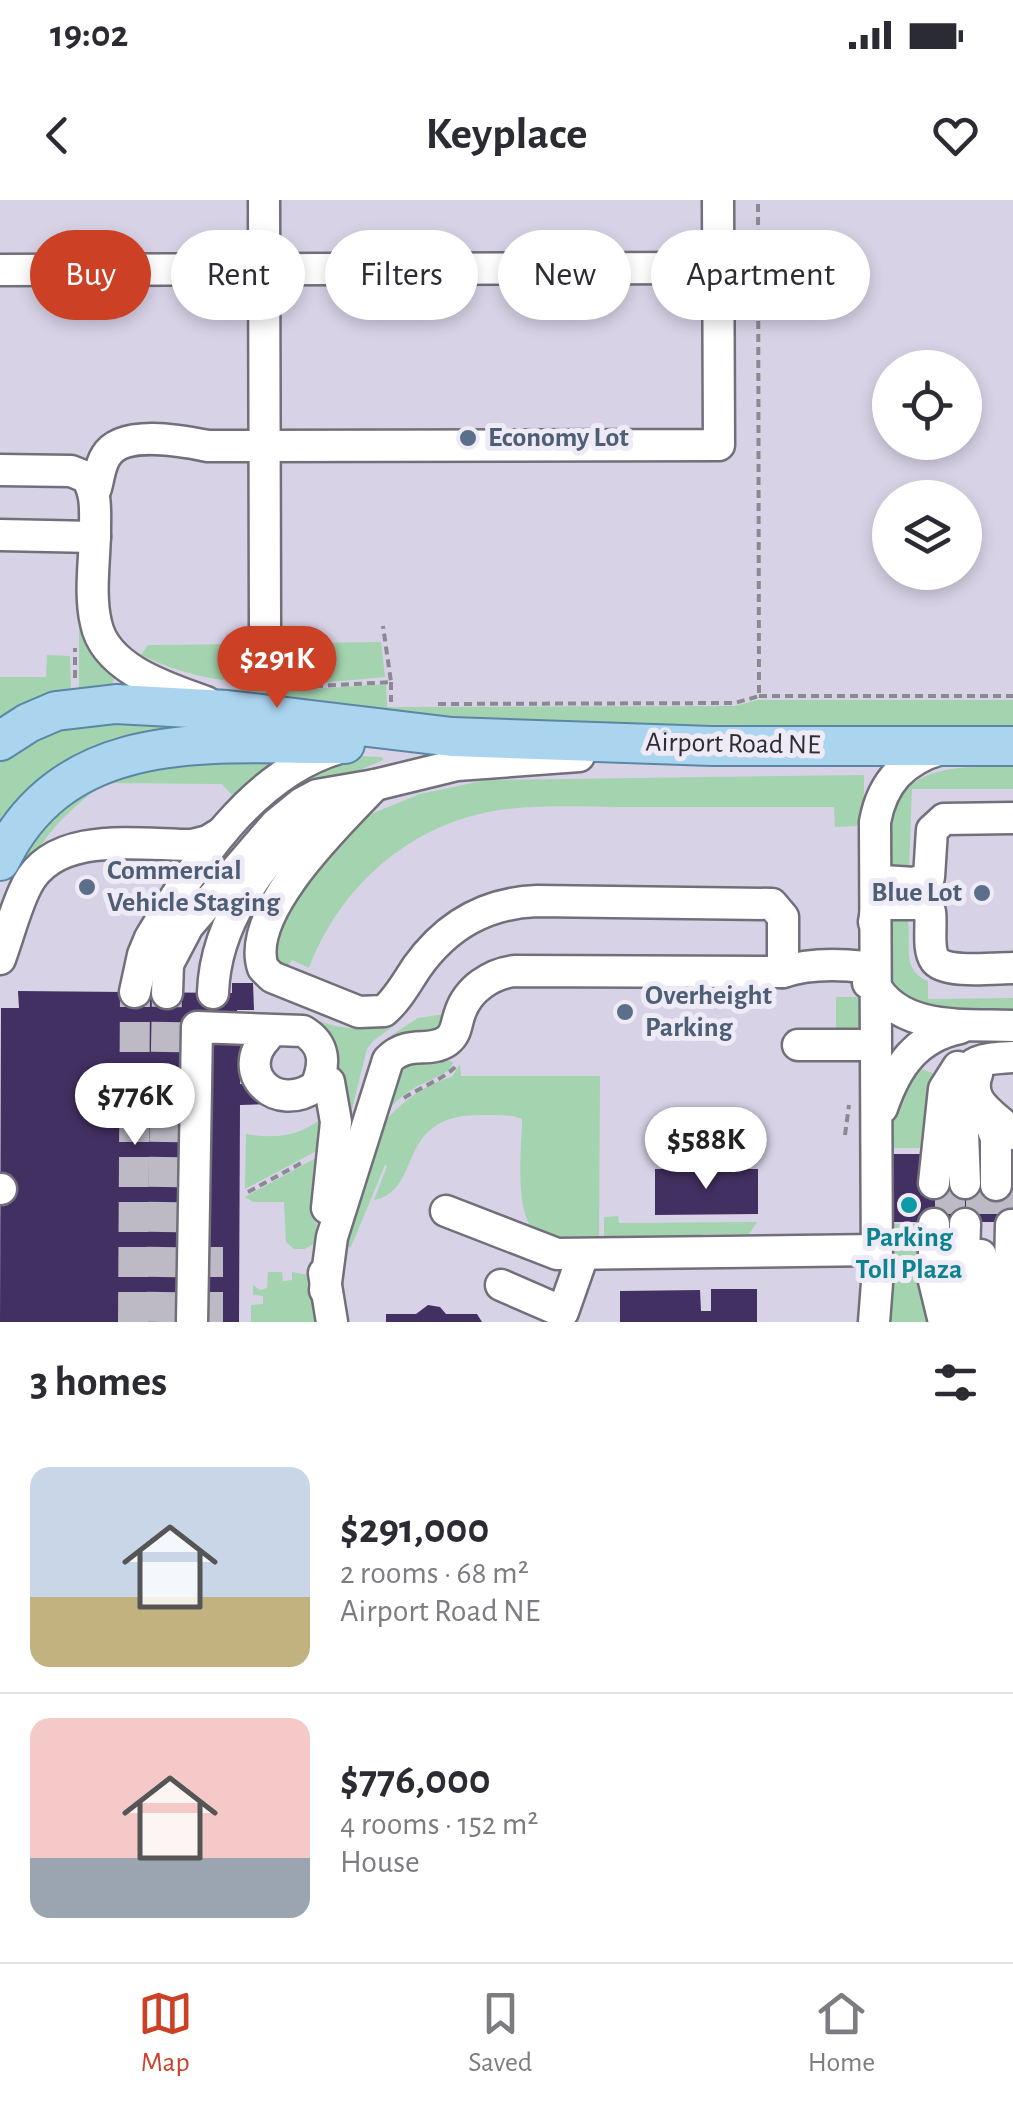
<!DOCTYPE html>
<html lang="en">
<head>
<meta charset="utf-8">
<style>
	:root { --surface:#fff; --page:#f7f7f7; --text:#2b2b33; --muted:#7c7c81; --line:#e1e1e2; --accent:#cc4125 }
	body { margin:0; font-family:"Alegreya Sans",sans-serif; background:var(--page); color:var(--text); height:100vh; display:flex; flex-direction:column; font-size:38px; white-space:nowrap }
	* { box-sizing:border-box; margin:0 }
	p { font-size:32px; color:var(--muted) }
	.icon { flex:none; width:55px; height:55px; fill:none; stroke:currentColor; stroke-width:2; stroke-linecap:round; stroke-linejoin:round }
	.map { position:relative; height:1122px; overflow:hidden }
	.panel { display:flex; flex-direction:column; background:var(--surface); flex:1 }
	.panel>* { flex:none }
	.hud { position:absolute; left:30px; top:30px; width:955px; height:90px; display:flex; gap:20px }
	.fabs { position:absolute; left:872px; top:150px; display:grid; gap:20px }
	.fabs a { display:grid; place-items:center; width:110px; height:110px; border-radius:50%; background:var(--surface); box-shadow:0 5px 15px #0003; font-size:50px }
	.price { position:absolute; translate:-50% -85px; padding:0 22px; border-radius:35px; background:#fff; color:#222; font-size:32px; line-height:65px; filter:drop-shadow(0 2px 5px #0008) }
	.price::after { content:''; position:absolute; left:50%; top:60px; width:30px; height:22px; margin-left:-15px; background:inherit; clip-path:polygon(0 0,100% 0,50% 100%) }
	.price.on { background:var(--accent); color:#fff }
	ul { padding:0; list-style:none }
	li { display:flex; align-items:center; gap:30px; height:250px; padding:0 30px }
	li+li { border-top:2px solid var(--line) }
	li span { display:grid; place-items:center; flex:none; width:280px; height:200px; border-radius:20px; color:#555 }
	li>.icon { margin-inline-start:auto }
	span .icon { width:120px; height:120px; fill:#fffc; stroke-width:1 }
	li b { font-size:42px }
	h2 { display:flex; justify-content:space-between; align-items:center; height:120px; padding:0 30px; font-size:42px }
	.tag { padding:0 35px; border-radius:45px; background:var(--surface); box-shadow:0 5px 15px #0003; font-size:35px; line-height:90px }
	.tag.on { background:var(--accent); color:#fff }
	.status { display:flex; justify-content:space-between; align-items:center; height:70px; padding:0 50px; background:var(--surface); direction:ltr }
	.status svg { height:28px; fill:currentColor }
	header { display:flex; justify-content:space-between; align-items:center; height:130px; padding:0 30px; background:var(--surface); font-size:45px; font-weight:700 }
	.dock { display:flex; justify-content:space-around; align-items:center; height:140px; border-top:2px solid var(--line); background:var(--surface); font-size:28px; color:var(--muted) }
	.dock a { display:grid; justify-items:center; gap:5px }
	.dock .on { color:var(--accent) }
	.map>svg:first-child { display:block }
</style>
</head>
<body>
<div class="status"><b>19:02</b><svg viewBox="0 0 49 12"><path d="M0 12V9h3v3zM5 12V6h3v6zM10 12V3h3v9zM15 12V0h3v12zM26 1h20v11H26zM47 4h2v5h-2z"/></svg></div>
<header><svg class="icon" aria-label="back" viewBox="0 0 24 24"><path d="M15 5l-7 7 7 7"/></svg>Keyplace<svg class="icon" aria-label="heart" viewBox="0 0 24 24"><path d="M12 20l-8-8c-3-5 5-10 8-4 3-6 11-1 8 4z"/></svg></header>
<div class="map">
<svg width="1013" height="1122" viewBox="0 0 1013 1122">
	<rect width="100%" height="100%" fill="#e1ddea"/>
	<path fill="#d8d2e6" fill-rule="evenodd" d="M0,0h1013v1122h-1013zM890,168h75v74h-75zM890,298h75v74h-75z"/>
	<g fill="#a4d3af">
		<polygon points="79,424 91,451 116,473 111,487 79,490"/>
		<path d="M381,442l4,35c-86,8 -164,17 -244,-22l7,-10h11z"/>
		<polygon points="47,455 70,456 71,491 0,520 0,477 46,477"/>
		<polygon points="386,484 387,507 735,506 757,500 1013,500 1013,526 539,524 439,520 237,498 207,488 283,491"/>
		<polygon points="78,519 227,526 190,532 0,637 0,556"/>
		<path d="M283,555l-66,67 -15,7 30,-34 -10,-11 -118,-1c-62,48 -74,73 -104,144 0,-78 82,-146 152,-164 12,-3 26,-2 39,-2 30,-2 61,-4 92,-6z"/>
		<polygon points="358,556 382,557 383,560 309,592 157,787 152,787 155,762 181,708 222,664 267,607 295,580"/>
		<path d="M1013,567v22h-101l-3,81 -18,3c-2,-9 -7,-20 -7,-30 -1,-9 5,-21 8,-30 17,-51 78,-46 121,-46z"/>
		<path d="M864,575v43l-8,8 -21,1 -1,-20c-66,0 -132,0 -198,0 -45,0 -92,-3 -137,3 -89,14 -159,76 -190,158l-17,-8 -10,16 -14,-27 25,-59 73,-74 54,-22 67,-14z"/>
		<path d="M887,714h19c9,26 -9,54 22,67v18l85,-1v17c-35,-3 -108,2 -123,-37 -7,-17 -3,-45 -3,-64z"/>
		<rect x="836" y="797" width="23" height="41"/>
		<path d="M445,814c-7,30 -30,15 -55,22l28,-18z"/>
		<path d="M316,820c29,11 53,11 83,2l-26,19 -6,8 -22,88 -10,-90z"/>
		<path d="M426,854l27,8 -2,7c-29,18 -43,15 -67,47l13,-50z"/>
		<path d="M460,864l1,12h139l-1,166c-20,-1 -45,2 -62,-9 -24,-16 -15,-88 -15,-114 -11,-5 -26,-4 -39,-4 -90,-2 -58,75 -109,85l13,-34 -2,-1 -34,82 -6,-1 -3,-6c7,-21 29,-102 39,-114 19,-23 42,-41 71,-49z"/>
		<polygon points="917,868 939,875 927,948 892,948 894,908"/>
		<path d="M322,918l2,29 -79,42 1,-55c29,5 52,3 76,-16z"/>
		<polygon points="323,954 315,1043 305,1049 294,1049 286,1042 284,1002 253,1002 245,997"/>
		<polygon points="618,1016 619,1023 757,1022 749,1034 703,1034 697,1039 604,1042 604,1017"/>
		<polygon points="891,1024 927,1024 926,1122 886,1122"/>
		<polygon points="268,1072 282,1072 283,1081 292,1080 292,1072 309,1075 318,1122 251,1122 251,1105 263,1104 263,1096 253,1095 253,1085 260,1090 267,1088"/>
	</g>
	<g fill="#433062" fill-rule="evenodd">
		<path d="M232,783h21l1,27h-17v5l60,2 14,3 14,11 7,14 2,19 -4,16 -10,13 -14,10 -66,2 -1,217h-239l1,-314h18l-1,-17 214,2zM241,837h15l-8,12 -3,13 6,23 -11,-1zM292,837l17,8 6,19 -9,17 -16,6 -18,-7 -8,-19 8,-18z"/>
		<polygon points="893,954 924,954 924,988 1013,988 1013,1022 893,1022"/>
		<polygon points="655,969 758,969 758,1014 655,1015"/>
		<polygon points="711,1089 757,1089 757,1122 620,1122 620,1091 700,1090 701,1111 711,1111"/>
		<polygon points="428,1105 440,1107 446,1114 477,1114 482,1122 386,1122 386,1114 416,1114"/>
	</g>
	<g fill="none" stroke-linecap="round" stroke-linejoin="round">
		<g stroke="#bdbac5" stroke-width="30" stroke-dasharray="30 15" stroke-linecap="butt">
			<polyline points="950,984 950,1025"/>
			<polyline points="981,984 981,1025"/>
			<polyline points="1011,984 1011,1025"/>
			<polyline points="133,1122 135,792"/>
			<polyline points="161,1122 167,793"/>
			<polyline points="208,1122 208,1041"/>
		</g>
		<g stroke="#726f7a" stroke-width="35">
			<g id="minor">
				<polyline points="264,0 265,427"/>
				<polyline points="0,70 719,68"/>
				<path d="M0,270l71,1 15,6c11,16 9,34 9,52 0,30 -6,65 1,94 9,46 71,65 110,79"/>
				<path d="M96,288c3,-11 4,-23 10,-32 16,-27 77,-15 102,-10l511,-1 -1,-245"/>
				<polyline points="0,335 95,337"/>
				<path d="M375,585c-35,37 -131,127 -112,183l9,9 87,35 25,-1c14,-12 23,-29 33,-44 30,-42 69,-64 120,-66l235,3 11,13v55"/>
				<polyline points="882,681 915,683 929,677 932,630 944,619 1013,618"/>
				<path d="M874,722l2,-12 7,-6h37l10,8c2,13 -3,37 5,48 9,14 61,8 78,8"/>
				<path d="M0,759c9,-24 15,-51 27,-74 28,-55 112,-40 165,-40l16,-4 13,-8"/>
				<path d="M868,783l6,1c26,48 92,40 139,42"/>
				<path d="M135,792l8,-37 7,-17c45,-74 101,-164 189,-190"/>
				<polyline points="167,793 168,764 188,726 275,625 302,603 317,595 375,585 457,565 579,556"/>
				<path d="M213,793c2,-71 54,-148 116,-183"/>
				<polyline points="798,845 875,845"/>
				<path d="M977,874c-11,29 19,41 36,60"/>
				<path d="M882,908c14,-41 34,-71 78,-80"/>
				<polyline points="985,910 996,938 996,985"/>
				<polyline points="934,983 944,889 958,867"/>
				<path d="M965,983l-4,-99c7,-27 27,-25 52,-27"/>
				<polyline points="0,989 1,989"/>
				<polyline points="327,1008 336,922 329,882"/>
				<polyline points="446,1011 557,1054 876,1050"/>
				<polyline points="934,1024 934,1081 944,1122"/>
				<polyline points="981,1055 986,1122"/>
				<polyline points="324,1073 332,1122"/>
				<polyline points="501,1085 563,1112 583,1055"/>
				<path d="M325,1090l7,-53 56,-177c21,-21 40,-6 59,-19 10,-7 9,-18 13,-28 8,-24 31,-39 54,-42l269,1c26,-9 55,-8 82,-5l9,10"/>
				<path d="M192,1122l5,-295 106,4c22,13 23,32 13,55 -40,29 -83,-14 -49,-49"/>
				<path d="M874,1122l3,-39 -2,-461c7,-39 28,-62 66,-73"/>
				<polyline points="962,1122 965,1024"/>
				<polyline points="1009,1122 1011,1025"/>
			</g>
		</g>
		<g stroke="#5b87a5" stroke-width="42">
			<g id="major">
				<polyline points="0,541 28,523 56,511 116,504 227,510 452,537 712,546 1013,546"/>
				<path d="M0,661c67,-138 217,-116 345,-117"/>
			</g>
		</g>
		<g stroke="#8c8992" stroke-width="4" stroke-dasharray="8 5" stroke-linecap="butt">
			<polyline points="75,478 75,448"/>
			<polyline points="391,482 391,502"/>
			<polyline points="302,487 391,482 383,426"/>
			<polyline points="759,496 1013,496"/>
			<polyline points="438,504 735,503 759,496 758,0"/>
			<path d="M404,898c13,-9 43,-21 51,-31"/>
			<polyline points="845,935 849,905"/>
			<polyline points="248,992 305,961"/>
		</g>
		<use href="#minor" stroke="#fff" stroke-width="30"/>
		<use href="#major" stroke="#abd4ef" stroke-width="38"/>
	</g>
	<g fill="#5c6f8a" stroke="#eeebf7" stroke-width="4">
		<circle cx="468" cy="238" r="10"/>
		<circle cx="87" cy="687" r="10"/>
		<circle cx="982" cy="693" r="10"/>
		<circle cx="625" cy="812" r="10"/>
	</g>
	<circle fill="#0f9aa8" stroke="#eeebf7" stroke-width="4" cx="909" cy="1005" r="10"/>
	<g text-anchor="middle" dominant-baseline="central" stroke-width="10" stroke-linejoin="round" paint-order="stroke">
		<g font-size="28" font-weight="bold" fill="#4e5e75" stroke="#eeebf7" text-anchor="start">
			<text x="488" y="238">Economy Lot</text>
			<text x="107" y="671">Commercial<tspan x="107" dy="32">Vehicle Staging</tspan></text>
			<text x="962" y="693" text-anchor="end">Blue Lot</text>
			<text x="645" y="796">Overheight<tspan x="645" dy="32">Parking</tspan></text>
		</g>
		<g font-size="28" fill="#2e2d31" stroke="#eeebf7">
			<text transform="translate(733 544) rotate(1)">Airport Road NE</text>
		</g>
		<g font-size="28" font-weight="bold" fill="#0d838f" stroke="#eeebf7">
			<text x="909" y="1038">Parking<tspan x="909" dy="32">Toll Plaza</tspan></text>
		</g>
	</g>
</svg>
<div class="fabs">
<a><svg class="icon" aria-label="locate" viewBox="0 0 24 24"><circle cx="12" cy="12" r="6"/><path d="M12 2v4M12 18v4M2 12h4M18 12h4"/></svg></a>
<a><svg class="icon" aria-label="layers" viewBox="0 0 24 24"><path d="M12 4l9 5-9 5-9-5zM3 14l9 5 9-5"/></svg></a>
</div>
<b class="price on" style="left:277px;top:511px">$291K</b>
<b class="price" style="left:135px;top:948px">$776K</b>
<b class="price" style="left:706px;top:992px">$588K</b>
<div class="hud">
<a class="tag on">Buy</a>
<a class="tag">Rent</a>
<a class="tag">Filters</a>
<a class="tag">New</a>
<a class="tag">Apartment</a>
</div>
</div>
<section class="panel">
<h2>3 homes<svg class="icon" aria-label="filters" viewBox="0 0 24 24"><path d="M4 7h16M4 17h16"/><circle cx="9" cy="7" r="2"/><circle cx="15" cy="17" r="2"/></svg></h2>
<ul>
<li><span style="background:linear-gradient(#c9d6e8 65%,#c2b280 0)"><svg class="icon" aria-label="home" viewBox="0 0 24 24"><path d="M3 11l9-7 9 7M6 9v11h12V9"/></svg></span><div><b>$291,000</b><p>2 rooms · 68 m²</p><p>Airport Road NE</p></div></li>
<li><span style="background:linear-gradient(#f6c9c9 70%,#9aa5b1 0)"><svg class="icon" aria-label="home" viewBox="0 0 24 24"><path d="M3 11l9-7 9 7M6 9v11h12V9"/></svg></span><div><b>$776,000</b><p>4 rooms · 152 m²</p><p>House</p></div></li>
</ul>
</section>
<nav class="dock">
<a class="on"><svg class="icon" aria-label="map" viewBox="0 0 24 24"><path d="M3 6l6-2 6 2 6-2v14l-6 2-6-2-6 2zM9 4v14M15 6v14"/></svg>Map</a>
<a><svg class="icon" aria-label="saved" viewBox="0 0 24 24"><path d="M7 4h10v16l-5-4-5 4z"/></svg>Saved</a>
<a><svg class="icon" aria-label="home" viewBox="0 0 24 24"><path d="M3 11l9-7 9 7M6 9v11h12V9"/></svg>Home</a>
</nav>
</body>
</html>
